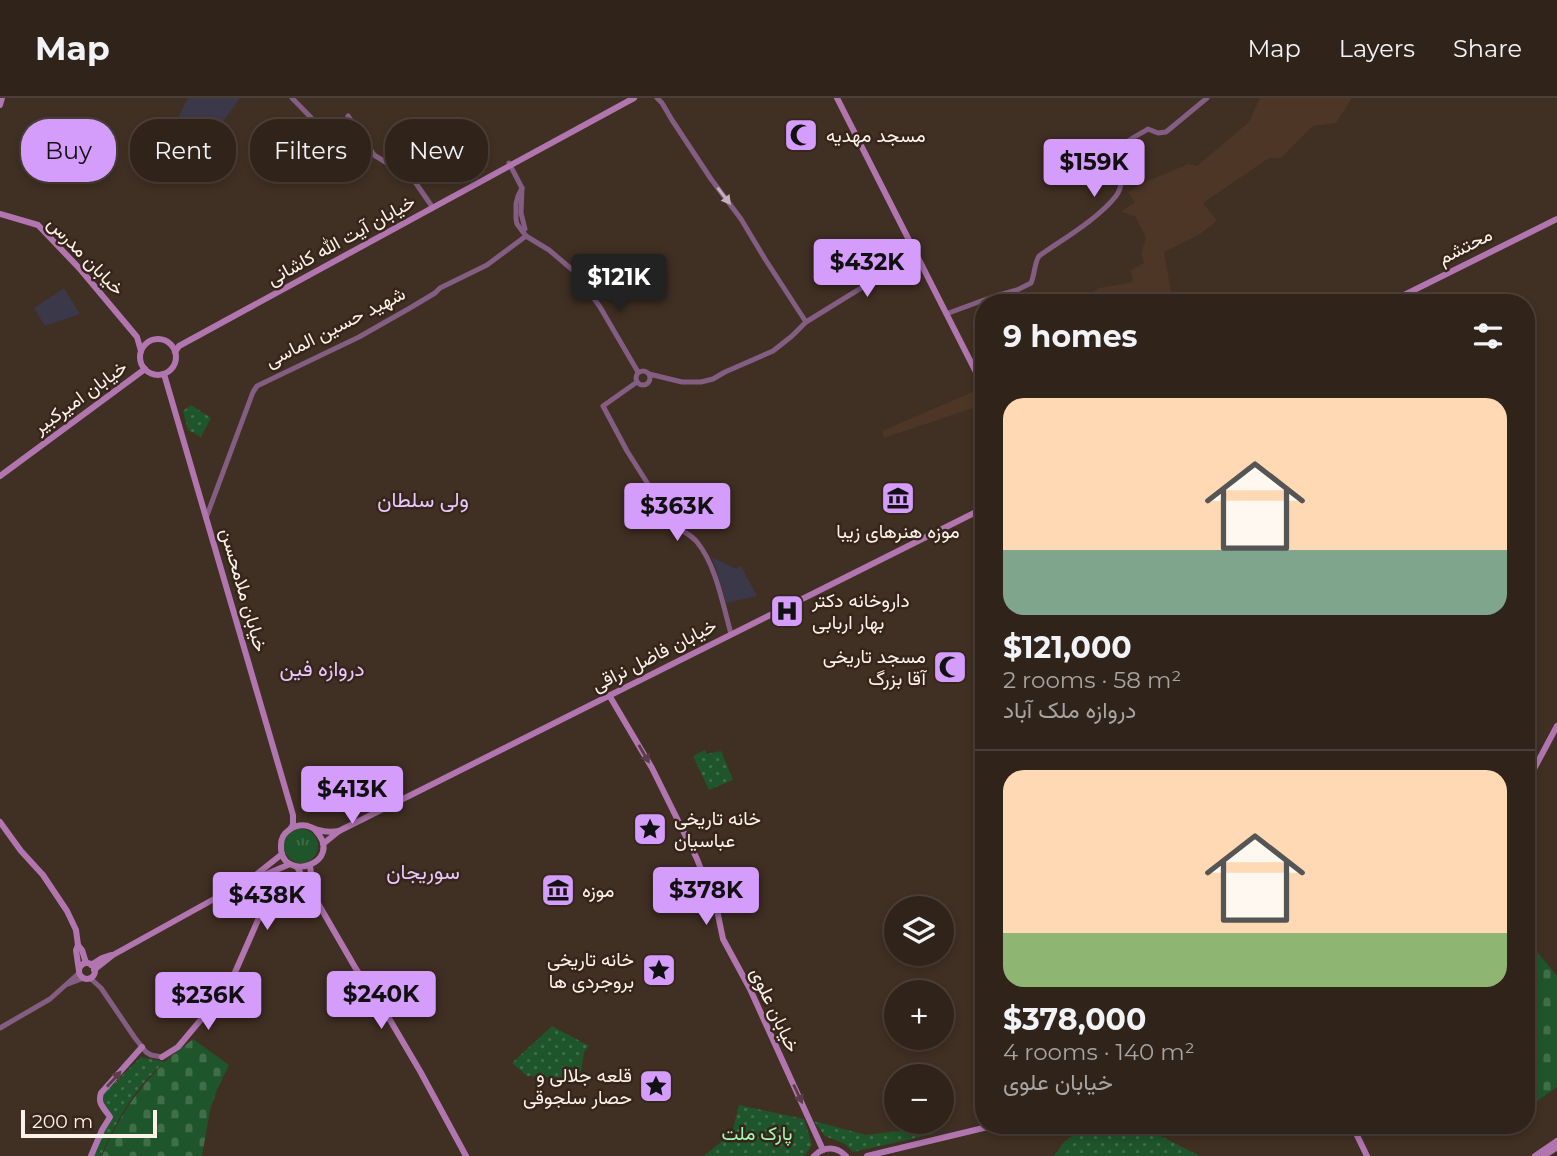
<!DOCTYPE html>
<html lang="en">
<head>
<meta charset="utf-8">
<style>
	:root { --surface:#30231a; --page:#382b23; --text:#f1f3f6; --muted:#a8a4a2; --line:#4b4039; --accent:#d49cfb }
	body { margin:0; font-family:Montserrat,Vazirmatn,sans-serif; background:var(--page); color:var(--text); height:100vh; display:flex; flex-direction:column; font-size:26px; white-space:nowrap }
	* { box-sizing:border-box; margin:0 }
	p { font-size:23px; color:var(--muted) }
	.icon { flex:none; width:38px; height:38px; fill:none; stroke:currentColor; stroke-width:2; stroke-linecap:round; stroke-linejoin:round }
	.map { position:relative; flex:1; overflow:hidden }
	.panel { position:absolute; left:975px; top:196px; width:560px; height:840px; display:flex; flex-direction:column; background:var(--surface); border-radius:28px; box-shadow:0 4px 10px #0003,0 0 0 2px var(--line) }
	.panel>* { flex:none }
	.hud { position:absolute; left:21px; top:21px; width:665px; height:63px; display:flex; gap:14px }
	.buttons { position:absolute; left:884px; top:798px; display:grid; gap:14px }
	.buttons a { display:grid; place-items:center; width:70px; height:70px; border-radius:50%; background:var(--surface); box-shadow:0 4px 10px #0003,0 0 0 2px var(--line); font-size:35px }
	.scale { position:absolute; left:21px; bottom:18px; width:136px; box-sizing:border-box; padding-left:7px; border:4px solid #fdf2ea; border-top:0; font-size:19px; line-height:24px; white-space:nowrap; color:#fdf2ea; -webkit-text-stroke:5px #35251a; paint-order:stroke }
	.price { position:absolute; translate:-50% -60px; padding:0 16px; border-radius:7px; background:var(--accent); color:#111; font-size:23px; line-height:46px; filter:drop-shadow(0 2px 4px #0008) }
	.price::after { content:''; position:absolute; left:50%; top:42px; width:21px; height:16px; margin-left:-10px; background:inherit; clip-path:polygon(0 0,100% 0,50% 100%) }
	.price.selected { background:#222; color:#fff }
	ul { padding:0; list-style:none }
	li { display:grid; align-content:center; gap:14px; height:371px; padding:0 28px }
	li+li { border-top:2px solid var(--line) }
	li span { display:grid; place-items:center; height:217px; border-radius:21px; color:#555 }
	li>.icon { margin-inline-start:auto }
	span .icon { width:126px; height:126px; fill:#fffc; stroke-width:1 }
	li b { font-size:30px }
	h2 { display:flex; justify-content:space-between; align-items:center; height:84px; padding:0 28px; font-size:30px }
	.pill { padding:0 24px; border-radius:28px; background:var(--surface); box-shadow:0 4px 10px #0003,0 0 0 2px var(--line); font-size:24px; line-height:63px }
	.pill.selected { background:var(--accent); color:#111 }
	header { display:flex; align-items:center; gap:42px; box-sizing:border-box; height:98px; padding:0 35px; background:var(--surface); border-bottom:2px solid var(--line) }
	header strong { font-size:33px }
	nav { display:flex; gap:38px; margin-inline-start:auto; font-size:24px }
	.map>svg:first-child { display:block }
</style>
</head>
<body>
<header>
<strong>Map</strong>
<nav><a>Map</a><a>Layers</a><a>Share</a></nav>
</header>
<div class="map">
<svg width="1557" height="1058" viewBox="0 0 1557 1058">
	<defs>
		<pattern id="grass-tufts" width="24" height="20" patternUnits="userSpaceOnUse" patternTransform="scale(1.75)"><rect width="24" height="20" fill="#1f552a"/><path d="M3 7l-1-3M5 7V3M7 7l1-3M15 17l-1-3M17 17v-4M19 17l1-3" fill="none" stroke="#406e49"/></pattern>
		<pattern id="cemetery-stones" width="16" height="16" patternUnits="userSpaceOnUse" patternTransform="scale(1.75)"><rect width="16" height="16" fill="#1f552a"/><path d="M2 7V4a2 2 0 0 1 4 0v3zM10 15v-3a2 2 0 0 1 4 0v3z" fill="#406e49"/></pattern>
		<pattern id="park-dots" width="8" height="8" patternUnits="userSpaceOnUse" patternTransform="scale(1.75)"><rect width="8" height="8" fill="#1f552a"/><path d="M2 2h.1M6 6h.1" fill="none" stroke="#406e49" stroke-width="1.8" stroke-linecap="round"/></pattern>
	</defs>
	<rect width="100%" height="100%" fill="#402f23"/>
	<g fill="#4d3626">
		<polygon points="1260,0 1352,0 1336,25 1313,28 1281,60 1269,60 1203,105 1217,123 1200,136 1164,154 1172,199 1143,204 1076,205 1099,190 1133,184 1131,172 1144,165 1141,155 1146,140 1135,118 1121,114 1135,104 1128,94 1141,86 1188,66 1197,68 1249,24"/>
		<polygon points="975,293 982,307 884,340 882,333"/>
	</g>
	<g fill="#3b3849">
		<polygon points="188,0 240,0 195,63 164,48"/>
		<polygon points="64,190 80,216 45,228 34,210"/>
		<polygon points="712,459 736,471 741,468 757,498 726,505 723,493"/>
	</g>
	<circle fill="url(#grass-tufts)" cx="301" cy="748" r="17"/>
	<g fill="url(#cemetery-stones)">
		<polygon points="1526,840 1557,878 1557,989 1526,1011"/>
		<path d="M193,941l36,26 -12,25 -7,20 -8,46h-100c13,-32 33,-64 57,-88 10,-11 23,-20 34,-29z"/>
	</g>
	<g fill="url(#park-dots)">
		<polygon points="191,307 211,320 201,339 188,332 183,313"/>
		<polygon points="705,652 707,656 721,653 733,682 709,692 693,658"/>
		<polygon points="552,928 589,948 584,954 580,981 527,978 512,965"/>
		<path d="M141,959l24,5c-29,23 -50,61 -64,94h-9l17,-35 -8,-21 2,-6z"/>
		<polygon points="739,1007 804,1021 812,1047 804,1058 704,1058 732,1035"/>
		<polygon points="814,1023 866,1037 931,1029 933,1036 853,1054 845,1046 825,1038"/>
		<polygon points="1065,1027 1139,1027 1200,1058 1054,1058 1064,1044 1072,1038"/>
	</g>
	<g fill="none" stroke-linecap="round" stroke-linejoin="round">
		<g stroke="#845e82" stroke-width="5">
			<polyline points="292,0 326,35"/>
			<polyline points="657,0 662,5 672,22 711,81 741,121 765,161 806,224"/>
			<polyline points="348,18 374,57 413,81 433,110"/>
			<polyline points="509,65 522,90 521,115 525,131"/>
			<polyline points="522,90 518,98 516,106 516,121 517,126 526,138 549,152 575,174 600,209 638,274"/>
			<path d="M946,216l46,-17 25,-7 14,-7c4,-9 3,-19 8,-27 24,-17 59,-37 77,-60 12,-16 -1,-37 9,-52 5,-6 16,-10 23,-15l10,4 8,-1 41,-34"/>
			<circle cx="643" cy="280" r="7"/>
			<polyline points="649,276 682,284 701,284 713,281 725,274 773,253 792,238 806,224 916,156"/>
			<path d="M637,284l-34,24 24,45 45,71c7,9 18,11 25,20 19,23 26,63 34,92"/>
			<polyline points="206,420 253,294 257,288 359,239 410,210 435,195 440,190 487,167 526,138"/>
			<polyline points="90,880 101,890 135,940 146,954 151,957 162,959"/>
			<polyline points="68,886 84,880"/>
			<polyline points="0,930 50,901 79,875"/>
		</g>
		<g stroke="#b175af" stroke-width="6">
			<polyline points="837,0 984,290"/>
			<polyline points="0,7 2,0"/>
			<polyline points="0,116 38,127 80,171 137,239 141,253"/>
			<polyline points="1388,205 1557,121"/>
			<circle cx="158" cy="259" r="18"/>
			<polyline points="175,254 179,248 634,0"/>
			<polyline points="164,276 293,717 293,727 291,730"/>
			<polyline points="984,352 981,353 984,359"/>
			<polyline points="0,378 145,271"/>
			<polyline points="609,597 652,670 697,761 717,812 723,841 750,891 823,1052"/>
			<polyline points="1526,686 1557,628"/>
			<polyline points="0,724 21,753 43,777 67,813 76,832 78,847 76,852 79,873"/>
			<path d="M315,732c32,33 -36,55 -34,15 0,-13 14,-22 27,-19 3,1 6,3 10,4 7,2 14,2 21,1l-16,13"/>
			<polyline points="339,733 984,410"/>
			<polyline points="310,768 314,797"/>
			<polyline points="297,769 356,871 390,922 420,973 466,1058"/>
			<polyline points="253,779 267,776 290,766"/>
			<path d="M272,790c13,-8 17,-14 32,-4"/>
			<polyline points="78,847 82,852 86,865"/>
			<circle cx="87" cy="873" r="8"/>
			<polyline points="91,867 102,860 111,857"/>
			<polyline points="94,872 113,857 252,780 282,756"/>
			<polyline points="162,959 178,949 229,888 272,790 274,773"/>
			<polyline points="1352,1027 1367,1058"/>
			<path d="M91,1058l11,-26 8,-13c-5,-8 -13,-13 -9,-24l41,-46"/>
			<path d="M814,1058c10,-10 22,-10 32,0"/>
			<polyline points="867,1058 996,1027"/>
			<polyline points="1535,1058 1557,1043"/>
			<polyline points="1544,1058 1557,1049"/>
		</g>
	</g>
	<defs><path id="oneway-solid" d="M-6-.8H1V-3.2L6.5 0L1 3.2V.8H-6Z" transform="scale(1.75)"/></defs>
	<use fill="#c7afbb" href="#oneway-solid" transform="translate(724 98) rotate(52)"/>
	<g fill="#5a3d47">
		<use href="#oneway-solid" transform="translate(644 656) rotate(60)"/>
		<use href="#oneway-solid" transform="translate(114 981) rotate(-48)"/>
		<use href="#oneway-solid" transform="translate(798 996) rotate(65)"/>
	</g>
	<defs>
		<g id="mosque-square" transform="scale(1.75)"><rect x="-9" y="-9" width="18" height="18" rx="4" fill="#d49cfb" stroke="#35251a"/><path d="M3.5-4.9A6 6 0 1 0 3.5 4.9A5 5 0 1 1 3.5-4.9Z" fill="#111"/></g>
		<g id="museum-square" transform="scale(1.75)"><rect x="-9" y="-9" width="18" height="18" rx="4" fill="#d49cfb" stroke="#35251a"/><path d="M0-6L6-3V-2H-6V-3ZM-5-1h2V3h-2ZM-1-1h2V3h-2ZM3-1h2V3H3ZM-6 4H6V6H-6Z" fill="#111"/></g>
		<g id="hospital-square" transform="scale(1.75)"><rect x="-9" y="-9" width="18" height="18" rx="4" fill="#d49cfb" stroke="#35251a"/><path d="M-5-5h3v3.5h4V-5h3V5h-3V1.5h-4V5h-3Z" fill="#111"/></g>
		<g id="sight-square" transform="scale(1.75)"><rect x="-9" y="-9" width="18" height="18" rx="4" fill="#d49cfb" stroke="#35251a"/><path d="M0-6L1.8-2.2L6-1.7L2.9 1.2L3.7 5.4L0 3.3L-3.7 5.4L-2.9 1.2L-6-1.7L-1.8-2.2Z" fill="#111"/></g>
	</defs>
	<g fill-rule="evenodd">
		<use href="#mosque-square" x="801" y="37"/>
		<use href="#museum-square" x="898" y="400"/>
		<use href="#hospital-square" x="787" y="513"/>
		<use href="#mosque-square" x="950" y="569"/>
		<use href="#sight-square" x="650" y="731"/>
		<use href="#museum-square" x="558" y="792"/>
		<use href="#sight-square" x="659" y="872"/>
		<use href="#sight-square" x="656" y="988"/>
	</g>
	<g text-anchor="middle" dominant-baseline="central" stroke-width="5" stroke-linejoin="round" paint-order="stroke">
		<g font-size="19" fill="#fdf2ea" stroke="#35251a" text-anchor="start">
			<text x="826" y="37">مسجد مهدیه</text>
			<text x="898" y="433" text-anchor="middle">موزه هنرهای زیبا</text>
			<text x="812" y="502">داروخانه دکتر<tspan x="812" dy="22">بهار اربابی</tspan></text>
			<text x="926" y="558" text-anchor="end">مسجد تاریخی<tspan x="926" dy="22">آقا بزرگ</tspan></text>
			<text x="674" y="720">خانه تاریخی<tspan x="674" dy="22">عباسیان</tspan></text>
			<text x="582" y="792">موزه</text>
			<text x="634" y="861" text-anchor="end">خانه تاریخی<tspan x="634" dy="22">بروجردی ها</tspan></text>
			<text x="632" y="977" text-anchor="end">قلعه جلالی و<tspan x="632" dy="22">حصار سلجوقی</tspan></text>
		</g>
		<g font-size="19" fill="#fdf2ea" stroke="#35251a">
			<text transform="translate(341 142) rotate(-29)">خیابان آیت الله کاشانی</text>
			<text transform="translate(1465 148) rotate(-27)">محتشم</text>
			<text transform="translate(86 158) rotate(46)">خیابان مدرس</text>
			<text transform="translate(335 229) rotate(-27)">شهید حسین الماسی</text>
			<text transform="translate(80 299) rotate(-36)">خیابان امیرکبیر</text>
			<text transform="translate(244 492) rotate(74)">خیابان ملامحسن</text>
			<text transform="translate(654 557) rotate(-27)">خیابان فاضل نراقی</text>
			<text transform="translate(775 912) rotate(65)">خیابان علوی</text>
		</g>
		<g font-size="19" fill="#a5fab1" stroke="#35251a">
			<text x="757" y="1035">پارک ملت</text>
		</g>
		<g font-size="21" fill="#e7c9ff" stroke="#35251a">
			<text x="423" y="401">ولی سلطان</text>
			<text x="322" y="570">دروازه فین</text>
			<text x="423" y="773">سوریجان</text>
		</g>
	</g>
</svg>
<div class="buttons">
<a><svg class="icon" aria-label="layers" viewBox="0 0 24 24"><path d="M12 4l9 5-9 5-9-5zM3 14l9 5 9-5"/></svg></a>
<a>+</a>
<a>−</a>
</div>
<div class="scale">200 m</div>
<b class="price" style="left:1094px;top:101px">$159K</b>
<b class="price" style="left:867px;top:201px">$432K</b>
<b class="price selected" style="left:619px;top:216px">$121K</b>
<b class="price" style="left:677px;top:445px">$363K</b>
<b class="price" style="left:352px;top:728px">$413K</b>
<b class="price" style="left:706px;top:829px">$378K</b>
<b class="price" style="left:267px;top:834px">$438K</b>
<b class="price" style="left:381px;top:933px">$240K</b>
<b class="price" style="left:208px;top:934px">$236K</b>
<div class="hud">
<a class="pill selected">Buy</a>
<a class="pill">Rent</a>
<a class="pill">Filters</a>
<a class="pill">New</a>
</div>
<section class="panel">
<h2>9 homes<svg class="icon" aria-label="filters" viewBox="0 0 24 24"><path d="M4 7h16M4 17h16"/><circle cx="9" cy="7" r="2"/><circle cx="15" cy="17" r="2"/></svg></h2>
<ul>
<li><span style="background:linear-gradient(#ffd9b3 70%,#7fa58c 0)"><svg class="icon" aria-label="home" viewBox="0 0 24 24"><path d="M3 11l9-7 9 7M6 9v11h12V9"/></svg></span><div><b>$121,000</b><p>2 rooms · 58 m²</p><p>دروازه ملک آباد</p></div></li>
<li><span style="background:linear-gradient(#ffd9b3 75%,#8fb573 0)"><svg class="icon" aria-label="home" viewBox="0 0 24 24"><path d="M3 11l9-7 9 7M6 9v11h12V9"/></svg></span><div><b>$378,000</b><p>4 rooms · 140 m²</p><p>خیابان علوی</p></div></li>
</ul>
</section>
</div>
</body>
</html>
